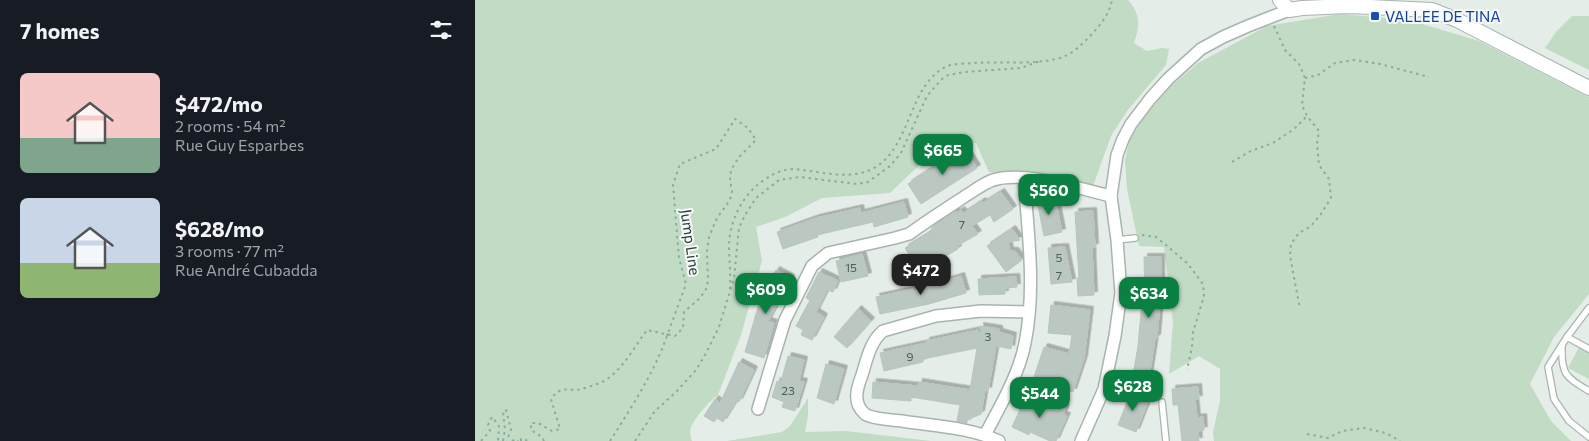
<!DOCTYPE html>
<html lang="en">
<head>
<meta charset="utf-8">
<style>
	:root { --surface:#171b24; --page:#20242c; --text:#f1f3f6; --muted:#9ea1a6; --accent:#0b8043 }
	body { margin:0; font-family:Commissioner,sans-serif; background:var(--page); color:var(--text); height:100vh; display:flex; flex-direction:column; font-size:19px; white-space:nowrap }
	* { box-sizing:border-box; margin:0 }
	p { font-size:16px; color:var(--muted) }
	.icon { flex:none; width:28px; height:28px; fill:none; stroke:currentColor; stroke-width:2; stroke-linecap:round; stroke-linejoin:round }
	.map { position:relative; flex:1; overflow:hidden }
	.sheet { display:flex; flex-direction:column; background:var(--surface); width:475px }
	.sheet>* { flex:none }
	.price { position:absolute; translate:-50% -42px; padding:0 11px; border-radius:10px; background:var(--accent); color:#fff; font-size:16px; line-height:32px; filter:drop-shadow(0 1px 2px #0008) }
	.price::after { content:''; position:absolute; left:50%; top:30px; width:15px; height:11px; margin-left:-8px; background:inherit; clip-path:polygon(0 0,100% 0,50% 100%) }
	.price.on { background:#222; color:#fff }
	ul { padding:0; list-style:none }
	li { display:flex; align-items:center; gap:15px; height:125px; padding:0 20px }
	li span { display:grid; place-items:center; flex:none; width:140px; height:100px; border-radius:8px; color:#555 }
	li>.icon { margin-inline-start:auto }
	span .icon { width:60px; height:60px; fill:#fffc; stroke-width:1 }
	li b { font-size:21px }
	h2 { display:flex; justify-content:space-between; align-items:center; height:60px; padding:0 20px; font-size:21px }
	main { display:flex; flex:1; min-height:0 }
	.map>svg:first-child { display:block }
</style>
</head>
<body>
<main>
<section class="sheet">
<h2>7 homes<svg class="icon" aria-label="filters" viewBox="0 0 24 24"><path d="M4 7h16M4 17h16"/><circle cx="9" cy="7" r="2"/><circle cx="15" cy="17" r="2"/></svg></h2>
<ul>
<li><span style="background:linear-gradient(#f6c9c9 65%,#7fa58c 0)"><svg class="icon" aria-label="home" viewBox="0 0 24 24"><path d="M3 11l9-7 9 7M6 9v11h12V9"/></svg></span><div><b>$472/mo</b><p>2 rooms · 54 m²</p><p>Rue Guy Esparbes</p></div></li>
<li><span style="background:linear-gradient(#c9d6e8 65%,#8fb573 0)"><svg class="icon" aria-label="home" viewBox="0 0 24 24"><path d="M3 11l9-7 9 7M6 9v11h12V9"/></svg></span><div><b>$628/mo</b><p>3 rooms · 77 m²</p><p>Rue André Cubadda</p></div></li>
</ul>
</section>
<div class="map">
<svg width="1114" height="441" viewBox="0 0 1114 441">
	<defs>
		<filter id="shadow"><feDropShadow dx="3.5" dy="-3.5" stdDeviation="0" flood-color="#0004"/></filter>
	</defs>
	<rect width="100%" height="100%" fill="#e5ede8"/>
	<g fill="#c1dbc5">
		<path d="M0,0h653c13,15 12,25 6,43l13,8 15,-3 7,1 -3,16 -39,46 -16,25 -19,53 -56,-13 -47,-4 -13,-29 -22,-1 -19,8 -45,43 -68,5 -37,19 -29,10 6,34 -21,74 -23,60c-8,5 -22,22 -26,30 -3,5 -2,11 0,16h-217z"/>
		<polygon points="865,14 934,20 1004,41 1114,97 1114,294 1079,337 1055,384 1076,421 1096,441 739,441 738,432 745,401 745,369 724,356 694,374 698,322 689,247 664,246 652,189 650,161 654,141 668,118 696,86 723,63 792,26"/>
		<polygon points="1097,16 1114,16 1114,70 1070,48 1081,32"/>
		<polygon points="1104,347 1114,353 1114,379 1093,368"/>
		<polygon points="333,398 333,416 330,432 371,431 456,441 252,441 307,432 315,426"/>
	</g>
	<g fill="#bbc7c1" stroke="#b8c6be" filter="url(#shadow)">
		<polygon points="489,147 502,168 446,204 433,184"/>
		<polygon points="526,192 538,209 519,222 515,215 497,226 503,234 482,246 483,249 464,260 460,254 441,266 430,248 458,231 456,228 481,211 482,213 486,210 489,213 507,201 508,203"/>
		<polygon points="580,197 587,232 569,236 562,201"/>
		<polygon points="429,202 433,217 399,227 398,222 342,235 343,237 308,249 302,232 341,218 385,208 386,213"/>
		<polygon points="618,211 620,247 617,247 619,295 603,296 602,278 604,278 600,212"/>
		<polygon points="537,229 545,240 533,242 535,251 540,251 547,260 531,272 512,246"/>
		<polygon points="590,247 597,282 576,284 573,248"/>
		<polygon points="387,254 393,276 366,282 361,261"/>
		<polygon points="669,257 686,257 686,291 682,338 680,338 673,384 657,381 663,346 667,301 670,301"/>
		<polygon points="301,270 316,278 293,321 299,323 289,358 270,352 285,300"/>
		<polygon points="344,272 363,281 358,292 352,290 341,312 349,317 337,340 326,335 328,330 321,326 335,300 331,298"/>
		<polygon points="486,276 491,293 454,304 405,314 401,297 438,289 438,291"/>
		<polygon points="541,277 542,287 530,288 530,294 504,295 503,279"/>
		<polygon points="576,305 615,310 609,359 598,392 558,380 569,347 594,354 597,335 573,333"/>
		<polygon points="383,309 396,321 372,348 359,337"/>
		<polygon points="505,326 524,329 524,332 538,336 536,349 521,346 513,391 510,390 506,414 492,420 492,423 482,421 485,405 436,397 436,401 397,398 398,382 443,386 444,382 495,390 502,348 448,359 448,362 409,371 405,353 451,343 451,341 503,330 504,333 506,332"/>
		<polygon points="313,356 329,360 324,381 329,382 320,411 307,407 309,402 297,397 302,381 306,382"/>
		<polygon points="264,362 279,370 264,402 261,401 248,422 242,418 239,422 229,416 240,399 245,403"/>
		<polygon points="351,364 369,369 359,404 342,398"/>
		<polygon points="723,387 724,399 720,399 722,418 728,417 729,430 723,431 724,441 707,441 703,405 698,405 697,389"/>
		<polygon points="656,392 674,399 661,432 643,425"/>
		<polygon points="552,394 578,407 580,403 591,408 588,415 592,416 581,441 575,441 555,432 554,435 537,427"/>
	</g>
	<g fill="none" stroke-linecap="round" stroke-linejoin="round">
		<g stroke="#a8b4ae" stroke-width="8">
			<g id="service">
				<polyline points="642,240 660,238"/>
				<polyline points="1114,308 1092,337 1073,367 1079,399 1094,421 1114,437"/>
				<polyline points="1092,337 1114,349"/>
				<path d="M1087,346c-1,29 4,31 27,45"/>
				<polyline points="687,402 691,441"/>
			</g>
		</g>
		<g stroke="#a8b4ae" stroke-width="14">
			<g id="minor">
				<path d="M283,409l27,-89 27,-54 16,-13 67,-15 14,-4c19,-14 38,-26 58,-39 8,-5 17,-12 26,-15 31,-10 87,9 118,16"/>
				<path d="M510,435c15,-29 34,-60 40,-92 11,-54 3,-111 -1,-165"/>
				<path d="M524,441c-30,-14 -65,-15 -97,-20 -9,-1 -30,-2 -37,-7 -13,-11 -8,-26 -3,-39 5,-16 8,-33 21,-44l53,-15 45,-5 48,1"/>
				<polyline points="606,441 629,389 640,336 646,293 642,240 636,196 642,155 648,139 656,124 675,99 693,79 726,49 748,37 773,26 814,10"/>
			</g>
		</g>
		<g stroke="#a8b4ae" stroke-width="16">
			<polyline id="tertiary" points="805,0 814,10 827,8 874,6 957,10 982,20 1114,88"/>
		</g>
		<g stroke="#8aac9d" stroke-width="2" stroke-dasharray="2.5 4" stroke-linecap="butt">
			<polyline points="799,26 810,50 824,64 830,78 827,105 832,116 844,131 842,144 844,165 854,179 856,198 846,214 836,226 824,233 816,244 815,256 825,309"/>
			<polyline points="830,78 843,75 860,63 880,60 905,64 954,77"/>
			<polyline points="757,162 776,151 798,143 819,129 832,116"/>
			<polyline points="667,235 681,237 691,245 713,264 728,284 729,296 718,332 717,347 712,370"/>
			<path d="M255,289c1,-15 -1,-30 -1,-45 1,-25 15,-51 35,-64 13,-9 24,-13 39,-10 23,3 49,10 71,-2 38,-21 34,-85 74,-102 7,-3 18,-2 26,-3 26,-2 68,3 91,-7 10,-4 18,-13 26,-21 10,-11 18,-20 21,-35"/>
			<polyline points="832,434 853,438 867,431 889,428 911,433 925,441"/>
			<polyline points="6,441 15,431 13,425 17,417 24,426 23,441"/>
			<polyline points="28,441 30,429 28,412 31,410 36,429 32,441"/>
			<polyline points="37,441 41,439 43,441"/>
			<polyline points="46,441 46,439 50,439 52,441"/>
			<path d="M69,441l-2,-4 -11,-7v-7h7l14,8 8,-2 -9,-30c11,-15 16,-7 31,-10 6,-2 16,-5 22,-8 18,-10 30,-34 43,-51l28,6 8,-8 1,-16 16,-14 6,-9 2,-8 -1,-30 2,-14 8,-19 13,-18 2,-9 -2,-10 1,-11 8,-13 17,-17 -8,-12 -13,-9 -19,30 -36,15 -7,21 6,73 7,26 -18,49"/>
			<path d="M135,441c21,-33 44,-68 57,-105"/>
			<polyline points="160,441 180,411 201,392 221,370 230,355 244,327 259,278 264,228 270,215 281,198 304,180 325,177 382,184 393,182 415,166 426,153 452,96 467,79 473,75 489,72 546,68 565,61"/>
		</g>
		<use href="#service" stroke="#fff" stroke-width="5.5"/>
		<use href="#minor" stroke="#fff" stroke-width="11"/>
		<use href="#tertiary" stroke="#fff" stroke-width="14"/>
		<polyline stroke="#8aac9d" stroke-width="2" stroke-dasharray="2.5 4" stroke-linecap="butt" points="192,336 193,333"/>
	</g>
	<rect fill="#1a4fb4" stroke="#f5f9f7" stroke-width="2" x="895" y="11" width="10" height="10" rx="2.5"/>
	<g text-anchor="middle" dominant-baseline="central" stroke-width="4" stroke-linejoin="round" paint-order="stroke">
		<g font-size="12" fill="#4b5f57">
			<text x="487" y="224">7</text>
			<text x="584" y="257">5</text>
			<text x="376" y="267">15</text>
			<text x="584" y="275">7</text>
			<text x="513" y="336">3</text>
			<text x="435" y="356">9</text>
			<text x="313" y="390">23</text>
		</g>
		<g font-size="15" fill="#164399" stroke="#f5f9f7" text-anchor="start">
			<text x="910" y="16">VALLEE DE TINA</text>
		</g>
		<g font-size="15" fill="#263c34" stroke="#f5f9f7">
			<text transform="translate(216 242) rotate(82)">Jump Line</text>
		</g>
	</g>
</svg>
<b class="price" style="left:468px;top:176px">$665</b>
<b class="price" style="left:574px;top:216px">$560</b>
<b class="price on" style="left:446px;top:296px">$472</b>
<b class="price" style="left:291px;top:315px">$609</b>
<b class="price" style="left:674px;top:319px">$634</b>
<b class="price" style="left:658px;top:412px">$628</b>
<b class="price" style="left:565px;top:419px">$544</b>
</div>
</main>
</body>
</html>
